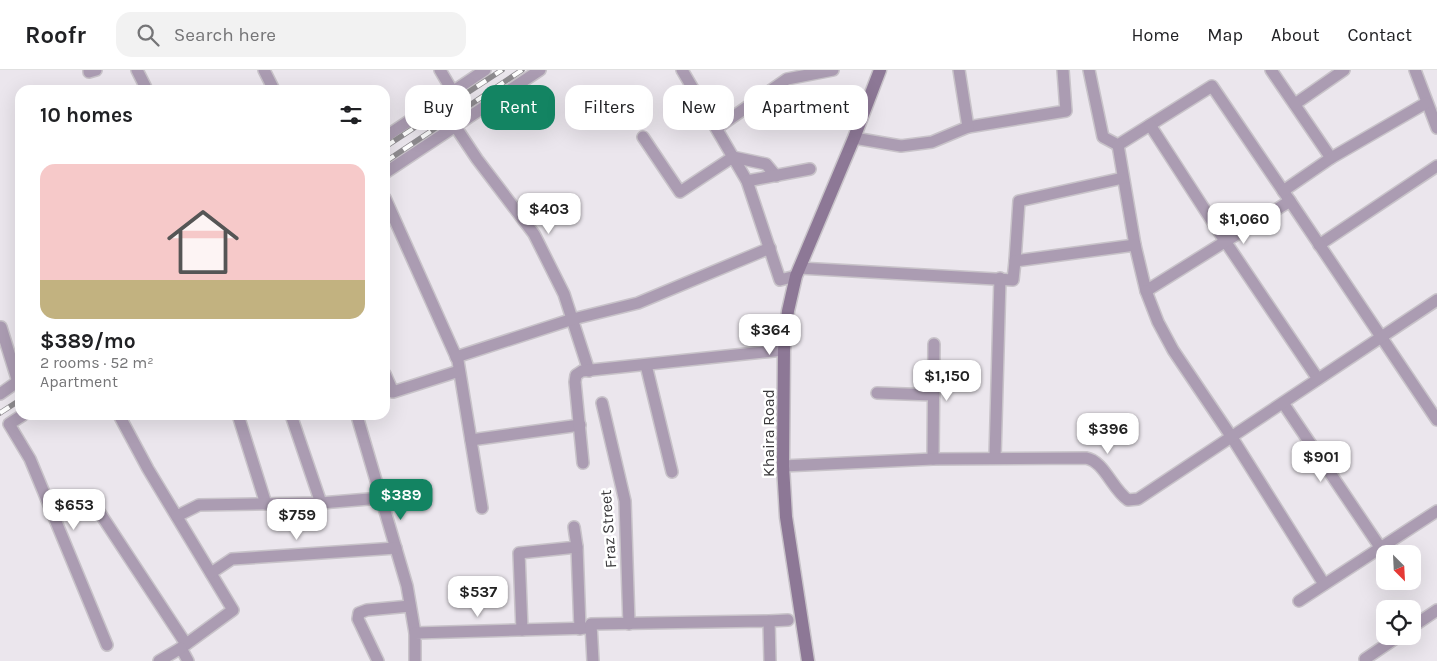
<!DOCTYPE html>
<html lang="en">
<head>
<meta charset="utf-8">
<style>
	:root { --surface:#fff; --page:#f2f2f2; --text:#202124; --muted:#757577; --line:#e0e0e0; --accent:#138462 }
	body { margin:0; font-family:Karla,sans-serif; background:var(--page); color:var(--text); height:100vh; display:flex; flex-direction:column; font-size:19px; white-space:nowrap }
	* { box-sizing:border-box; margin:0 }
	p { font-size:16px; color:var(--muted) }
	.icon { flex:none; width:28px; height:28px; fill:none; stroke:currentColor; stroke-width:2; stroke-linecap:round; stroke-linejoin:round }
	.map { position:relative; flex:1; overflow:hidden }
	.details { position:absolute; left:15px; top:15px; width:375px; height:335px; display:flex; flex-direction:column; background:var(--surface); border-radius:15px; box-shadow:0 5px 20px #0002 }
	.details>* { flex:none }
	.banner { position:absolute; left:405px; top:15px; width:475px; height:45px; display:flex; gap:10px }
	.needle { width:32px; rotate:156deg }
	.fabs { position:absolute; left:1376px; top:475px; display:grid; gap:10px }
	.fabs a { display:grid; place-items:center; width:45px; height:45px; border-radius:10px; background:var(--surface); box-shadow:0 5px 20px #0002; font-size:25px }
	.price { position:absolute; translate:-50% -42px; padding:0 11px; border-radius:10px; background:#fff; color:#222; font-size:16px; line-height:32px; filter:drop-shadow(0 1px 2px #0008) }
	.price::after { content:''; position:absolute; left:50%; top:30px; width:15px; height:11px; margin-left:-8px; background:inherit; clip-path:polygon(0 0,100% 0,50% 100%) }
	.price.active { background:var(--accent); color:#fff }
	ul { padding:0; list-style:none }
	li { display:grid; align-content:center; gap:10px; height:265px; padding:0 25px }
	li span { display:grid; place-items:center; height:155px; border-radius:15px; color:#555 }
	li>.icon { margin-inline-start:auto }
	span .icon { width:90px; height:90px; fill:#fffc; stroke-width:1 }
	li b { font-size:21px }
	h2 { display:flex; justify-content:space-between; align-items:center; height:60px; padding:0 25px; font-size:21px }
	.chip { padding:0 18px; border-radius:15px; background:var(--surface); box-shadow:0 5px 20px #0002; font-size:18px; line-height:45px }
	.chip.active { background:var(--accent); color:#fff }
	header { display:flex; align-items:center; gap:30px; box-sizing:border-box; height:70px; padding:0 25px; background:var(--surface); border-bottom:1px solid var(--line) }
	header strong { font-size:24px }
	nav { display:flex; gap:28px; margin-inline-start:auto; font-size:18px }
	.search { width:350px; height:45px; background:var(--page); display:flex; align-items:center; gap:12px; box-sizing:border-box; padding:0 18px; border-radius:15px; color:var(--muted); font-size:19px }
	.map>svg:first-child { display:block }
</style>
</head>
<body>
<header>
<strong>Roofr</strong>
<div class="search"><svg class="icon" aria-label="search" viewBox="0 0 24 24"><circle cx="10" cy="10" r="6"/><path d="M15 15l6 6"/></svg>Search here</div>
<nav><a>Home</a><a>Map</a><a>About</a><a>Contact</a></nav>
</header>
<div class="map">
<svg width="1437" height="591" viewBox="0 0 1437 591">
	<rect width="100%" height="100%" fill="#ebe6ed"/>
	<g fill="none" stroke-linecap="round" stroke-linejoin="round">
		<g stroke="#c8c3c9" stroke-width="14">
			<g id="street">
				<polyline points="89,0 89,2 96,0"/>
				<polyline points="137,0 147,20"/>
				<polyline points="264,0 274,20"/>
				<polyline points="440,0 453,22"/>
				<polyline points="682,0 747,111 780,210 796,206"/>
				<polyline points="1089,0 1103,67 1118,75 1212,16 1290,131"/>
				<polyline points="1271,0 1331,88"/>
				<polyline points="1415,0 1437,58"/>
				<polyline points="1295,34 1344,0"/>
				<polyline points="1150,55 1225,171 1318,309"/>
				<polyline points="455,56 477,89 534,164 564,224 589,301"/>
				<polyline points="968,57 1066,41 1063,0"/>
				<polyline points="717,58 787,9 833,0"/>
				<polyline points="385,67 485,0"/>
				<polyline points="643,67 680,122 733,87 766,94 776,106"/>
				<polyline points="854,68 901,76 932,72 968,57 959,0"/>
				<polyline points="1118,75 1135,175"/>
				<polyline points="385,103 540,0"/>
				<polyline points="747,111 810,99"/>
				<polyline points="1283,121 1331,88 1426,33"/>
				<polyline points="385,128 458,291 482,438"/>
				<polyline points="1319,175 1437,96"/>
				<polyline points="1015,191 1019,131 1123,108"/>
				<polyline points="799,198 1013,210 1015,191 1135,175 1146,221 1290,131 1437,350"/>
				<polyline points="1146,221 1158,252 1173,280 1231,366 1324,514"/>
				<polyline points="1,257 18,312"/>
				<polyline points="456,287 573,249 638,233 770,178"/>
				<polyline points="646,295 672,402"/>
				<polyline points="385,304 393,322 459,301"/>
				<polyline points="877,323 934,325"/>
				<polyline points="0,324 20,310"/>
				<polyline points="602,333 625,431 629,554"/>
				<polyline points="1283,333 1380,477"/>
				<polyline points="23,345 9,354 30,389 107,575"/>
				<polyline points="119,345 148,399 233,540 181,578 188,591"/>
				<polyline points="238,345 266,434"/>
				<polyline points="357,346 407,516 415,563"/>
				<polyline points="471,370 580,355"/>
				<polyline points="995,387 1000,208"/>
				<polyline points="933,389 934,274"/>
				<polyline points="583,393 575,312 576,305 582,301 784,280"/>
				<path d="M783,396l150,-7 153,-1c18,3 26,31 42,42l10,-1 299,-199"/>
				<polyline points="321,433 381,428"/>
				<polyline points="94,434 186,574"/>
				<polyline points="177,446 199,435 321,433 291,345"/>
				<polyline points="577,477 580,559"/>
				<polyline points="211,503 232,489 396,478"/>
				<polyline points="1299,531 1437,441"/>
				<polyline points="769,551 788,550"/>
				<polyline points="1412,557 1437,540"/>
				<polyline points="522,560 519,483 577,477 574,457"/>
				<polyline points="1365,589 1399,566"/>
				<polyline points="159,591 181,578"/>
				<polyline points="378,591 358,549 359,543 367,540 410,536"/>
				<polyline points="415,591 415,563 591,558"/>
				<polyline points="593,591 591,554 769,551 770,591"/>
			</g>
		</g>
		<g stroke="#c8c3c9" stroke-width="15">
			<polyline id="secondary" points="808,591 786,447 783,396 784,280 788,241 796,206 854,68 880,0"/>
		</g>
		<use href="#street" stroke="#ab9cb2" stroke-width="11"/>
		<use href="#secondary" stroke="#8d7896" stroke-width="12"/>
		<g stroke="#8e8b8f" stroke-width="5.5">
			<g id="rail">
				<polyline points="385,77 502,0"/>
				<polyline points="385,92 522,0"/>
				<polyline points="0,343 20,330"/>
			</g>
		</g>
		<use href="#rail" stroke="#fff" stroke-width="4" stroke-dasharray="11" stroke-linecap="butt"/>
	</g>
	<g text-anchor="middle" dominant-baseline="central" stroke-width="5" stroke-linejoin="round" paint-order="stroke">
		<g font-size="16" fill="#3a393b" stroke="#fff">
			<text transform="translate(768 363) rotate(-90)">Khaira Road</text>
			<text transform="translate(608 459) rotate(-94)">Fraz Street</text>
		</g>
	</g>
</svg>
<div class="fabs">
<a><svg class="needle" viewBox="-14 -14 28 28"><path d="M0-13l5 13h-10z" fill="#e53935"/><path d="M0 13l5-13h-10z" fill="#757577"/></svg></a>
<a><svg class="icon" aria-label="locate" viewBox="0 0 24 24"><circle cx="12" cy="12" r="6"/><path d="M12 2v4M12 18v4M2 12h4M18 12h4"/></svg></a>
</div>
<b class="price" style="left:549px;top:165px">$403</b>
<b class="price" style="left:1244px;top:175px">$1,060</b>
<b class="price" style="left:770px;top:286px">$364</b>
<b class="price" style="left:947px;top:332px">$1,150</b>
<b class="price" style="left:1108px;top:385px">$396</b>
<b class="price" style="left:1321px;top:413px">$901</b>
<b class="price active" style="left:401px;top:451px">$389</b>
<b class="price" style="left:74px;top:461px">$653</b>
<b class="price" style="left:297px;top:471px">$759</b>
<b class="price" style="left:478px;top:548px">$537</b>
<div class="banner">
<a class="chip">Buy</a>
<a class="chip active">Rent</a>
<a class="chip">Filters</a>
<a class="chip">New</a>
<a class="chip">Apartment</a>
</div>
<section class="details">
<h2>10 homes<svg class="icon" aria-label="filters" viewBox="0 0 24 24"><path d="M4 7h16M4 17h16"/><circle cx="9" cy="7" r="2"/><circle cx="15" cy="17" r="2"/></svg></h2>
<ul>
<li><span style="background:linear-gradient(#f6c9c9 75%,#c2b280 0)"><svg class="icon" aria-label="home" viewBox="0 0 24 24"><path d="M3 11l9-7 9 7M6 9v11h12V9"/></svg></span><div><b>$389/mo</b><p>2 rooms · 52 m²</p><p>Apartment</p></div></li>
</ul>
</section>
</div>
</body>
</html>
